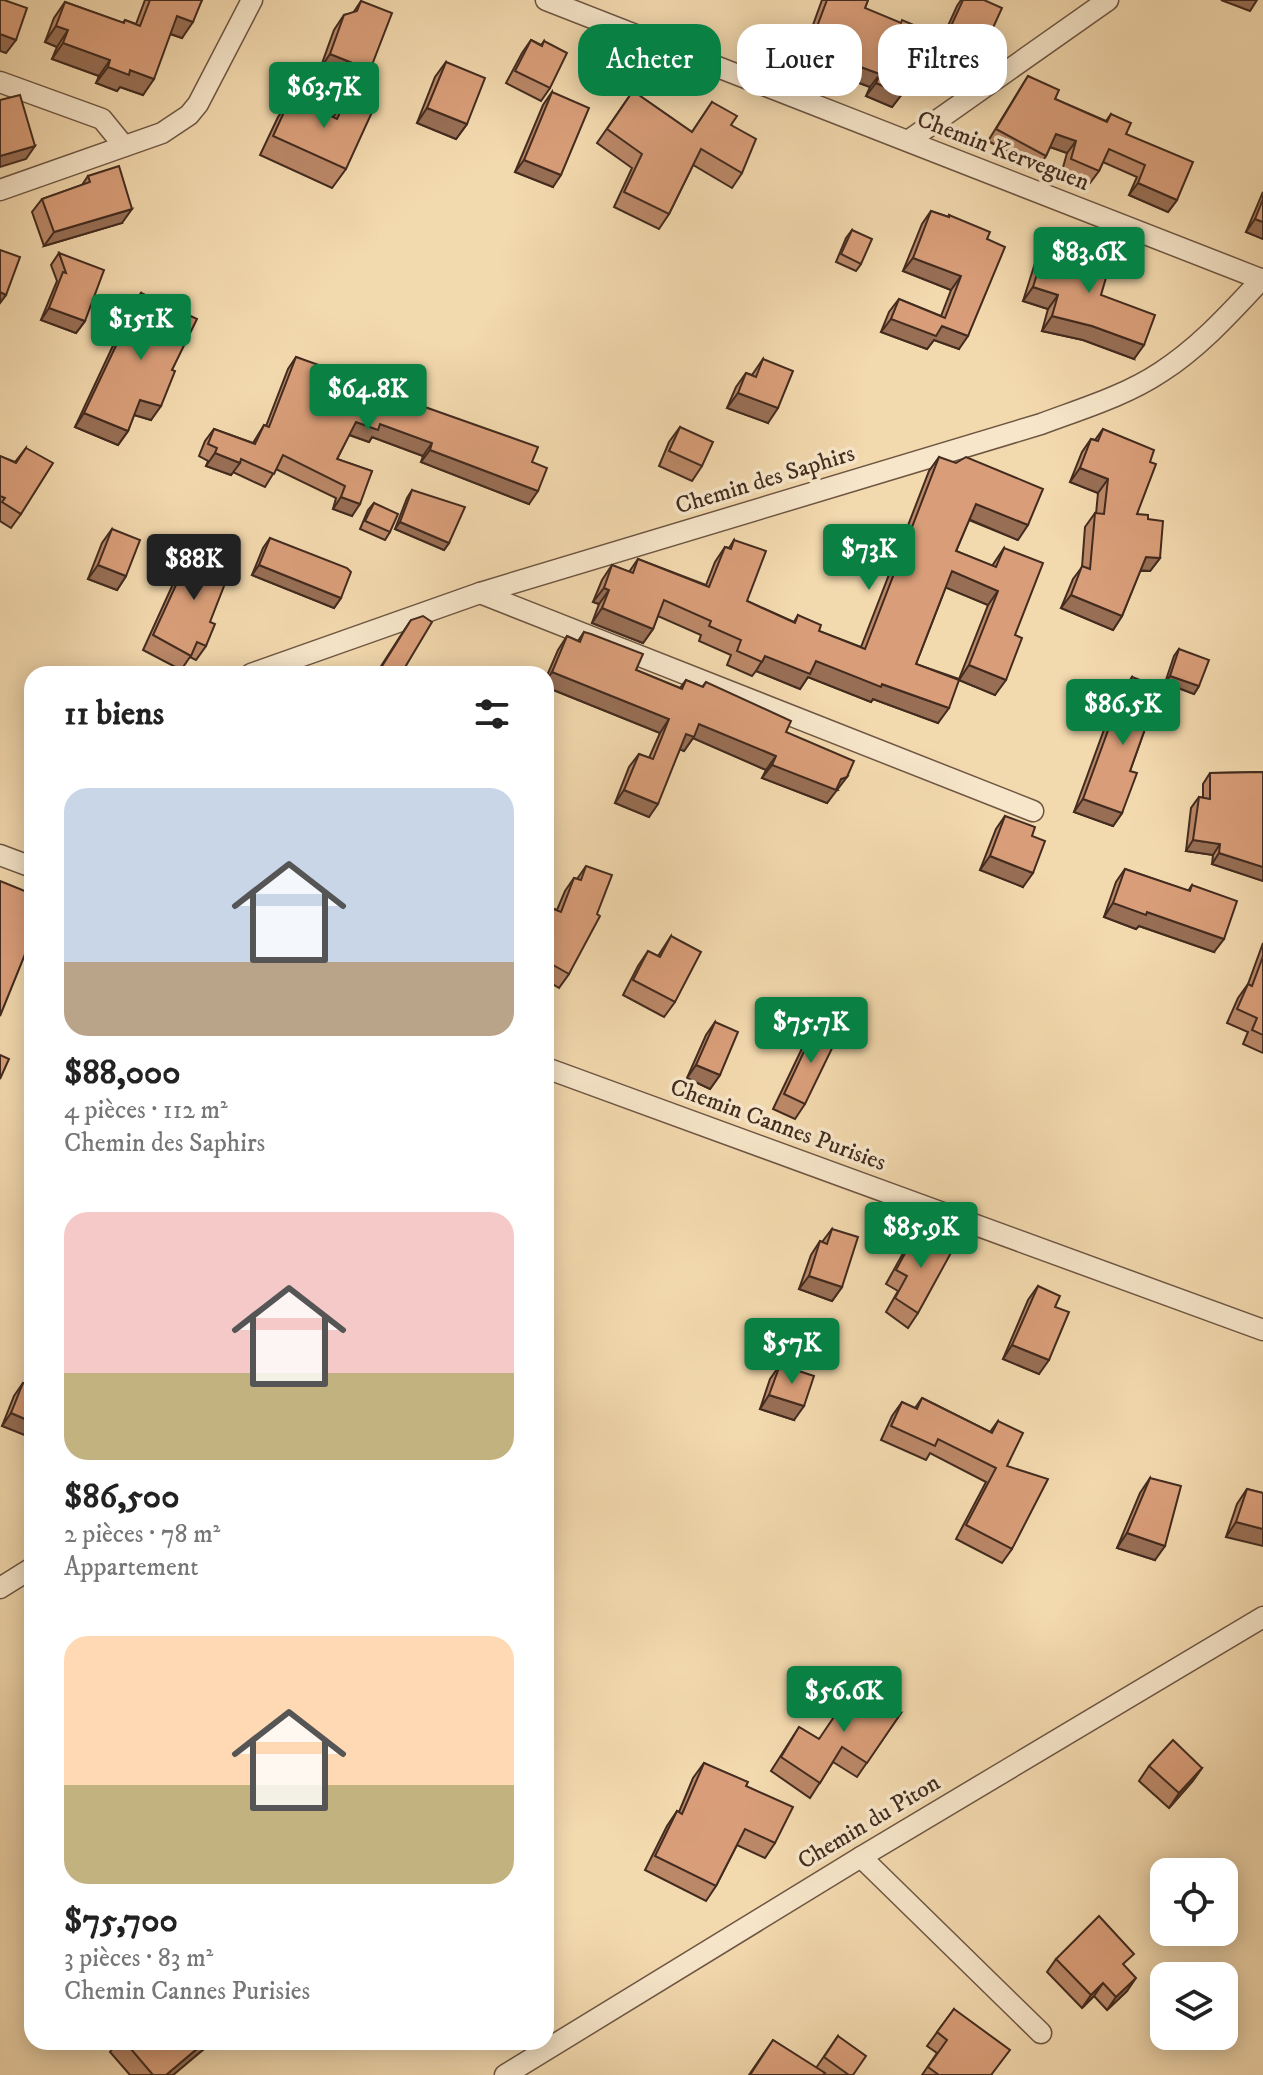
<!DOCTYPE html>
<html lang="fr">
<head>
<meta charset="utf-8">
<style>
	:root { --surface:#fff; --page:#f2f2f2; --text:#222; --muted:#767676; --accent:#0b8043 }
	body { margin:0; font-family:"IM FELL DW Pica",serif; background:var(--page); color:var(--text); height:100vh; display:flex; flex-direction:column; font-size:30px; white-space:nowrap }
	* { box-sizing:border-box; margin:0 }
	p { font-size:26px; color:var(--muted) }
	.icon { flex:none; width:44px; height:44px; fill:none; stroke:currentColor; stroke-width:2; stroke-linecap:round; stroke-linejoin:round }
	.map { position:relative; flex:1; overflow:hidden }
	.sheet { position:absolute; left:24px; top:666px; width:530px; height:1384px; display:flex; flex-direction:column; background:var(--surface); border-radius:24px; box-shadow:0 4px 20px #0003 }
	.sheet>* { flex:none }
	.guide { position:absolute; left:578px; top:24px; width:564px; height:72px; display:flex; gap:16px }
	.buttons { position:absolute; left:1150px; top:1858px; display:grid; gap:16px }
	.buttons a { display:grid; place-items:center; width:88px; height:88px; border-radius:16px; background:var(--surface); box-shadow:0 4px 20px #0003; font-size:40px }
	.price { position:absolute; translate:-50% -68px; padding:0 18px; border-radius:8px; background:var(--accent); color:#fff; font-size:26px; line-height:52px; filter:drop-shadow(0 2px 4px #0008) }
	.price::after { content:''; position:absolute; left:50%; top:48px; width:24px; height:18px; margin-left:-12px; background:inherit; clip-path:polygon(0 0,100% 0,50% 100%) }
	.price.current { background:#222; color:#fff }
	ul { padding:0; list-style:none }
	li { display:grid; align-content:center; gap:16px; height:424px; padding:0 40px }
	li span { display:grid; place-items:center; height:248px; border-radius:24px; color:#555 }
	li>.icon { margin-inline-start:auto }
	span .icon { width:144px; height:144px; fill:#fffc; stroke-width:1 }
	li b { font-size:34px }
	h2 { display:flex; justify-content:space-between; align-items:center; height:96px; padding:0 40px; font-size:34px }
	.pill { padding:0 28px; border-radius:24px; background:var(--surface); box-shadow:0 4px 20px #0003; font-size:28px; line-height:72px }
	.pill.current { background:var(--accent); color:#fff }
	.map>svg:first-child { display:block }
</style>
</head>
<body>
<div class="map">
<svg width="1263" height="2075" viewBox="0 0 1263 2075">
	<rect width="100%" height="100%" fill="#f3d9ae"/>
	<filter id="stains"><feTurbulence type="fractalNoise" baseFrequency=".0025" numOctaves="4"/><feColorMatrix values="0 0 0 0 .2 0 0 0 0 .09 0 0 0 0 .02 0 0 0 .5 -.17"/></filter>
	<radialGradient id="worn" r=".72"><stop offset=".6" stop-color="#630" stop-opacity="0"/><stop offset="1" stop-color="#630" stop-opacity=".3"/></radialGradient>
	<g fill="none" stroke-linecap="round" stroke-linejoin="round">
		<g stroke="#6e5643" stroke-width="23">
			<g id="minor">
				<polyline points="546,0 1263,280"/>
				<polyline points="0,82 102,119 124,146"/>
				<polyline points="908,141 1108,0"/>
				<polyline points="0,190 162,133 189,115 198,104 252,0"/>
				<polyline points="480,593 1033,811"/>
				<path d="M251,674l229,-81 561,-169c40,-15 84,-28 120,-52 39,-25 70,-60 101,-93"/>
				<polyline points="0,855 32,867"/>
				<polyline points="546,1068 1263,1330"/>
				<polyline points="0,1588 32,1568"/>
				<polyline points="861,1857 1041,2033"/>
				<polyline points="505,2075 861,1857 1263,1617"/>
			</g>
		</g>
		<use href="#minor" stroke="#f7e6ca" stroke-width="20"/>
	</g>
	<g fill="#bb8868" stroke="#422b1f" stroke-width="2" fill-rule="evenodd">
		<polygon points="145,0 202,0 182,38 170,34 143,95 120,87 117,91 96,83 99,76 52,59 57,47 45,42 54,18 65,2 123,23 125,20 136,24"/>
		<polygon points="822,0 868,0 865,8 902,94 892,107 866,96 870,87 800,61"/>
		<polygon points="961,0 984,0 978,55 942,39 957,6"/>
		<polygon points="361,1 370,70 360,84 320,69 334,30 344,15 353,13"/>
		<polygon points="531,40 541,45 544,41 550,88 541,101 506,83 522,53"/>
		<polygon points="446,62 467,124 456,139 417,123 435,77"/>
		<polygon points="1028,76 1055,99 1106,121 1111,114 1177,200 1168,212 1129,195 1137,177 1103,162 1099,171 1090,183 1062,171 1067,153 1050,147 1046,156 1038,168 988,141"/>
		<polygon points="633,91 692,132 712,102 731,125 742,173 732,188 693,165 669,214 659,229 614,207 632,168 597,143"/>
		<polygon points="552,92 553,187 515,172 543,105"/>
		<polygon points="291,97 333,117 347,98 346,169 332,188 260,155 278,117"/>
		<polygon points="88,176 122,223 44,246 32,212 42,199 82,185"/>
		<polygon points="1263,192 1263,239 1246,232"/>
		<polygon points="931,211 948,217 949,215 987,239 959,349 934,340 927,349 881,332 889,312 899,299 941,316 951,290 903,271 922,224"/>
		<polygon points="852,230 861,264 856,271 836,262 846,238"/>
		<polygon points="1046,245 1101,295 1134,359 1083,340 1042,331 1048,309 1023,301 1036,260"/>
		<polygon points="59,253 85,321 76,333 41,320 57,281 51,265"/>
		<polygon points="141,293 172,370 151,420 134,415 128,431 118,445 75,427 131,307"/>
		<polygon points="296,357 391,395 532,462 529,504 421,462 423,456 372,437 369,442 349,435 337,459 372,471 352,516 333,509 336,498 276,469 265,487 233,472 231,475 206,466 208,461 199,456 205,441 214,429 253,443 264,425 266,426 288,369"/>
		<polygon points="763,359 768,423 727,408 736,387 746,373 752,375"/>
		<polygon points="680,427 702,466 692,481 659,466 669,442"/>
		<polygon points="1103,429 1150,462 1137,514 1148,519 1160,558 1150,571 1140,571 1122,616 1113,630 1061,608 1073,579 1082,567 1085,527 1095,513 1096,514 1098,493 1070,482 1082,452 1091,439 1095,440"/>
		<polygon points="26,448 21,514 11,528 0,521 0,456 15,462"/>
		<path d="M939,457l79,83 -49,-20 -13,31 36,15 12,-18 11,87 -20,60 -36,-15 -21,43 -65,-24 -2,3 -63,-25 -8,12 -44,-18 -4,5 -25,-11 4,-10 -32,-14 2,-6 -43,-19 -5,13 -10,14 -51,-20 7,-19 -6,-2 9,-22 10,-15 17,7 9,-13 68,26 9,-23 10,-15 4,1 5,-8 13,61 47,21 4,-7 21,16 42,16 68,-176zM946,587l42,18 -29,74 -43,-15z"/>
		<polygon points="412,490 449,543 444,550 395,529 407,498"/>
		<polygon points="374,503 390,532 385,540 360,529 368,510"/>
		<polygon points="112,529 126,576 117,590 88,579 102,543"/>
		<polygon points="270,538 341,598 334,608 252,575 263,548"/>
		<polygon points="193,548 210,622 206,646 196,660 190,657 181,670 143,650 183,562"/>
		<polygon points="411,620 401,674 376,674 401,635"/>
		<polygon points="584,632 636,670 680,688 686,680 702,687 706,682 786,732 838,790 835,791 827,803 762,778 766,770 693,738 684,751 680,749 649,817 615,803 629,767 639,754 649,758 660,733 546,687 546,678 558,650 567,636 578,641"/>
		<polygon points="1179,649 1199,686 1194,694 1165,683 1174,656"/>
		<polygon points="1132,677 1145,729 1130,771 1122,813 1113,826 1074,812 1109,716 1117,704 1122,691"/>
		<polygon points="1263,772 1263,881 1212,864 1213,855 1186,851 1191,808 1199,797 1203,798 1203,784 1210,773"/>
		<polygon points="1005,816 1032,836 1023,887 980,870 996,829"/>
		<polygon points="586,866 569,974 559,988 546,980 546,906 557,910 565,891 574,878 577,879"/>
		<polygon points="1125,869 1188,891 1192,885 1214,952 1139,926 1136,929 1104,917 1116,882"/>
		<polygon points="671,936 675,1002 664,1017 623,995 638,966 648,951 658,956"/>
		<polygon points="1263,943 1263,1053 1243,1044 1248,1032 1227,1023 1238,998 1248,984"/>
		<polygon points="715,1022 720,1075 710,1089 687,1078 706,1035"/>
		<polygon points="816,1026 805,1104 795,1119 773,1109 806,1040"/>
		<polygon points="832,1229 842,1287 832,1301 799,1289 811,1255 820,1241 822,1242"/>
		<polygon points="917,1231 918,1313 908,1328 886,1312 898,1291 886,1284 907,1246"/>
		<polygon points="1038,1286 1055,1307 1039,1374 1003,1359 1028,1300"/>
		<polygon points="780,1365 794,1420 760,1409 770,1379"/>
		<polygon points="23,1383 32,1386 2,1426 14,1396"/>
		<polygon points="922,1398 990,1432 998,1421 1007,1466 1012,1549 1002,1563 956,1539 986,1482 930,1453 926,1460 881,1440 892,1416 902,1402 915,1408"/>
		<polygon points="1150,1478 1155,1560 1117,1548 1140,1493"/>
		<polygon points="1247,1489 1263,1493 1226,1537 1237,1504"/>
		<polygon points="901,1713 857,1777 833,1762 810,1798 771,1771 799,1727 819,1739"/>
		<polygon points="704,1763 746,1786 775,1843 765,1858 737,1845 716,1886 706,1901 645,1870 667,1826 677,1811 679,1812 693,1778"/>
		<polygon points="1149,1766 1202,1768 1192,1782 1169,1808 1139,1781"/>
		<polygon points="1056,1959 1127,1991 1107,2010 1094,1996 1082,2008 1047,1972"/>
		<polygon points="954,2009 992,2075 922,2075 937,2053 927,2046"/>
		<polygon points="838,2036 853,2075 749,2075 773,2040 816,2068"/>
		<polygon points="118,2042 209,2042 205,2048 173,2075 130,2075 110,2052"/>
	</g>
	<g fill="#986f55" stroke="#422b1f" stroke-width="2">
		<polygon points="1221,0 1257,0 1250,11"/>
		<polygon points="177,16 193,22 182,38 165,32"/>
		<polygon points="56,26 68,30 57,47 45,42"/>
		<polygon points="951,26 987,41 978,55 942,39"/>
		<polygon points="0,34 16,40 6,53 0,51"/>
		<polygon points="63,43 110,60 99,76 52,59"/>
		<polygon points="809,48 880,74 870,87 800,61"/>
		<polygon points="330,54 370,70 360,84 320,69"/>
		<polygon points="108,67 130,70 154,79 143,95 120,87 117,91 96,83"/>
		<polygon points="876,83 902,94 892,107 866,96"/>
		<polygon points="427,108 467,124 456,139 417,123"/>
		<polygon points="1056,134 1076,141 1067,153 1047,146"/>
		<polygon points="35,146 26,159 0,167 0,156"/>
		<polygon points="524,160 561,175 553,187 515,172"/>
		<polygon points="1138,183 1177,200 1168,212 1129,195"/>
		<polygon points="132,209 122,223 44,246 54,232"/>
		<polygon points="1255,219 1263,222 1263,239 1246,232"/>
		<polygon points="913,258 961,276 951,290 903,271"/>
		<polygon points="1033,287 1058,295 1048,309 1023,301"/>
		<polygon points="0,292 6,295 0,303"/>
		<polygon points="49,308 85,321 76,333 41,320"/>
		<polygon points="1052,316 1092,326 1144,345 1134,359 1083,340 1042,331"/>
		<polygon points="891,319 942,326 968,336 959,349 934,340 927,349 881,332"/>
		<polygon points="738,393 778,408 768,423 727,408"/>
		<polygon points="140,400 161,406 151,420 131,414"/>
		<polygon points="84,413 128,431 118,445 75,427"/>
		<polygon points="356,422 380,424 432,443 423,456 372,437 369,442 347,434"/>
		<polygon points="430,450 538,491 529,504 421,462"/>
		<polygon points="215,453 240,463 231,475 206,466"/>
		<polygon points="1080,468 1108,479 1098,493 1070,482"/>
		<polygon points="341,497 360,504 352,516 333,509"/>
		<polygon points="976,504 1028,525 1018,540 966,518"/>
		<polygon points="400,522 449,543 444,550 395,529"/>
		<polygon points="1146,557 1160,558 1150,571 1137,570"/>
		<polygon points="98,565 126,576 117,590 88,579"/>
		<polygon points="259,565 341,598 334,608 252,575"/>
		<polygon points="952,571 998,591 988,605 942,586"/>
		<polygon points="604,588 609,590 599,604 593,602"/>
		<polygon points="1071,595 1122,616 1113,630 1061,608"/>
		<polygon points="602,608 653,629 643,643 592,623"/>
		<polygon points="765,656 816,661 949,708 938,723 873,699 871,702 808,677 800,689 756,671"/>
		<polygon points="969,665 1006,680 995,695 959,680"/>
		<polygon points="552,672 669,719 660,733 546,687 546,681"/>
		<polygon points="1170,676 1199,686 1194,694 1165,683"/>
		<polygon points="1150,715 1154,716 1145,730"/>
		<polygon points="699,724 776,756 766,770 693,738 684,751 676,748 686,734"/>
		<polygon points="772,765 841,779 847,777 827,803 762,778"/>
		<polygon points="624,790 658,804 649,817 615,803"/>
		<polygon points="1083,799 1122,813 1113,826 1074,812"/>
		<polygon points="1193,840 1220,844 1213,855 1186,851"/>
		<polygon points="1219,853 1263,867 1263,881 1212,864"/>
		<polygon points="990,856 1033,873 1023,887 980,870"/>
		<polygon points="1113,903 1147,912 1224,939 1214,952 1139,926 1136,929 1104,917"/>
		<polygon points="696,1065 720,1075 710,1089 687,1078"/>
		<polygon points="809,1276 842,1287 832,1301 799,1289"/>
		<polygon points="1012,1345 1049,1360 1039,1374 1003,1359"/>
		<polygon points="769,1395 804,1406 794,1420 760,1409"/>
		<polygon points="11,1413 32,1422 32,1438 2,1426"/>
		<polygon points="1236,1522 1263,1529 1263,1546 1226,1537"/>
		<polygon points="1127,1533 1165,1546 1155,1560 1117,1548"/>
		<polygon points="1202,1768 1192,1782 1169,1808 1179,1793"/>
		<polygon points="1136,1978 1127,1991 1107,2010 1116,1997"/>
		<polygon points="1103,1983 1094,1996 1082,2008 1091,1995"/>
		<polygon points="205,2042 209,2042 205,2048 173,2075 166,2075"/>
	</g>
	<g fill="#d99e79" stroke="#422b1f" stroke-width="2">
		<polygon points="0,0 4,0 27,8 16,40 0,34"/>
		<polygon points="150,0 202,0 193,22 177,16 154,79 130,70 129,75 108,67 110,60 63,43 68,30 56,26 65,2 124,23 125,20 140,26"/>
		<polygon points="827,0 868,0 865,8 901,23 902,20 928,31 902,94 876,83 880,74 809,48"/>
		<polygon points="963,0 984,0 1002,8 987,41 951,26"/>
		<polygon points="361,1 392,13 370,70 330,54 344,15 357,11"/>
		<polygon points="531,40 542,46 544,41 567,53 550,88 515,71"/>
		<polygon points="446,62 485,78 467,124 427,108"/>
		<polygon points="1028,76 1059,90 1055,99 1107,122 1111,114 1131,123 1126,134 1193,162 1177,200 1138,183 1145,165 1109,149 1099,171 1071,159 1076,141 1056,134 1046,156 996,129"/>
		<polygon points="633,91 692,132 712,102 737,116 731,125 756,139 742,173 701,149 669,214 624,192 642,154 607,129"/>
		<polygon points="552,92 589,108 561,175 524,160"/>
		<polygon points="20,95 35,146 0,156 0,100"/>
		<polygon points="291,97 337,119 347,98 373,110 346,169 273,136"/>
		<polygon points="119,166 132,209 54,232 42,199 90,182 88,176"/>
		<polygon points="1263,199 1263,222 1255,219"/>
		<polygon points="931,211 949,217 949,215 990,232 987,239 1005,247 968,336 942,326 936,336 891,319 899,299 945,318 961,276 913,258"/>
		<polygon points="852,230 872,239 861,264 841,254"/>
		<polygon points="1046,245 1110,264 1101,295 1155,315 1144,345 1092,326 1052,316 1058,295 1033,287"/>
		<polygon points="0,250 20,257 6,295 0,292"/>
		<polygon points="59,253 104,270 85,321 49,308 63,272 66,273"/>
		<polygon points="141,293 197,319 172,370 175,371 161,406 140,400 128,431 84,413"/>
		<polygon points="296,357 392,391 391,395 538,447 532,462 547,468 538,491 430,450 432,443 380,424 378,430 356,422 337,459 372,471 360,504 341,497 345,486 283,455 274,474 241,459 240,463 215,453 217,448 208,444 214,429 255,444 264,425 269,427"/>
		<polygon points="763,359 793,371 778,408 738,393 746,373 756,377"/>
		<polygon points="680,427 713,442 702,466 669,451"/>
		<polygon points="1103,429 1154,450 1150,462 1156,464 1137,514 1148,515 1148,519 1163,521 1160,558 1146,557 1122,616 1071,595 1082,566 1090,569 1095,513 1104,514 1108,479 1080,468 1091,439 1098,441"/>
		<polygon points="26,448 53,463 21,514 2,502 5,498 0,496 0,456 16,463"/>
		<polygon points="939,457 956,463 966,457 1043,489 1028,525 976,504 956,551 996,567 1004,548 1043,563 1015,635 1022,638 1006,680 969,665 998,591 952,571 916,664 959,680 949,708 882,684 881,687 816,661 810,674 765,656 762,662 737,651 741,640 709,626 711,621 664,600 653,629 602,608 609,590 604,588 612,565 633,573 638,559 709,587 725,547 731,549 734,540 766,551 747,601 795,623 798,615 821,625 819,631 865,649"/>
		<polygon points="412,490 465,507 449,543 400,522"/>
		<polygon points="374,503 398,514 390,532 365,521"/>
		<polygon points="112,529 140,540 126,576 98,565"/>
		<polygon points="270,538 347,568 351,572 341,598 259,565"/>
		<polygon points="193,548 233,563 210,622 215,624 206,646 197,642 191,656 153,635"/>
		<polygon points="423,616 432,622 401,674 384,674 379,671 411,620"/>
		<polygon points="584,632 591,634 643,654 636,670 682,689 686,680 703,687 706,682 791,721 786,732 854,761 847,777 841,779 836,790 772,765 776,756 699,724 694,737 686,734 658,804 624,790 639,754 653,759 669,719 552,672 567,636 580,642"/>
		<polygon points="1179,649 1209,660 1199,686 1170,676"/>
		<polygon points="1132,677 1164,689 1154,716 1150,715 1130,771 1137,773 1122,813 1083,799 1118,703 1122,704"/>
		<polygon points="1263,772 1263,867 1219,853 1220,844 1193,840 1199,797 1210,799 1210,773"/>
		<polygon points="1005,816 1035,827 1032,836 1045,841 1033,873 990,856"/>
		<polygon points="586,866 612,875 597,914 600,916 569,974 546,961 546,906 561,912 574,878 581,880"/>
		<polygon points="1125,869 1190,891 1192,885 1237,901 1224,939 1147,912 1146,915 1113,903"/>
		<polygon points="0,881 32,894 32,937 0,1016"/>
		<polygon points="671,936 701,952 675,1002 633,980 648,951 660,957"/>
		<polygon points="1263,956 1263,1035 1252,1030 1257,1018 1237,1009 1248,984 1252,986"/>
		<polygon points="715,1022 738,1032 720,1075 696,1065"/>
		<polygon points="816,1026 838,1036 805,1104 784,1094"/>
		<polygon points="0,1055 9,1059 0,1079"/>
		<polygon points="832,1229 858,1237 842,1287 809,1276 820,1241 827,1244"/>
		<polygon points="917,1231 952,1251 918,1313 895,1298 907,1276 896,1270"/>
		<polygon points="1038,1286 1060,1296 1055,1307 1069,1312 1049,1360 1012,1345"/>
		<polygon points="780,1365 814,1376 804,1406 769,1395"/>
		<polygon points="23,1383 32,1386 32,1422 11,1413"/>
		<polygon points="922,1398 992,1433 998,1421 1023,1433 1007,1466 1048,1479 1012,1549 966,1525 996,1468 938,1439 935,1446 891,1426 902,1402 917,1409"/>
		<polygon points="1150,1478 1181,1486 1165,1546 1127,1533"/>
		<polygon points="1247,1489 1263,1493 1263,1529 1236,1522"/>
		<polygon points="857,1683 901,1713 867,1763 842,1747 820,1783 781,1757 799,1727 819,1739"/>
		<polygon points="1173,1740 1202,1768 1179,1793 1149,1766"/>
		<polygon points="704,1763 748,1782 746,1786 793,1807 775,1843 745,1829 716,1886 655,1856 677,1811 682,1814"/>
		<polygon points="1099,1916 1134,1954 1123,1964 1136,1978 1116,1997 1103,1983 1091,1995 1056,1959"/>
		<polygon points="954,2009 1010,2050 991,2075 939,2075 928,2067 947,2040 937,2032"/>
		<polygon points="838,2036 866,2056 853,2075 849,2075 824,2057"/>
		<polygon points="773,2040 825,2073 823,2075 750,2075"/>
		<polygon points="125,2042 205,2042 166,2075 153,2075"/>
	</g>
	<g text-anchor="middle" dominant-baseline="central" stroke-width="7" stroke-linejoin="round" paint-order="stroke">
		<g font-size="24" fill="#422b1f" stroke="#f7e6ca">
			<text transform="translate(1003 151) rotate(21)">Chemin Kerveguen</text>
			<text transform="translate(765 480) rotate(-17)">Chemin des Saphirs</text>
			<text transform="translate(778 1125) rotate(20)">Chemin Cannes Purisies</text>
			<text transform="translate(869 1822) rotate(-31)">Chemin du Piton</text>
		</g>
	</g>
	<rect width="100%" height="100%" filter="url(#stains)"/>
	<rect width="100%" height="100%" fill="url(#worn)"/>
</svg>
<div class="buttons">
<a><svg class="icon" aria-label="locate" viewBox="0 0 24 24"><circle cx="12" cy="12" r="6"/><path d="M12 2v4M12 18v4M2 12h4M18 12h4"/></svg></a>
<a><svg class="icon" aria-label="layers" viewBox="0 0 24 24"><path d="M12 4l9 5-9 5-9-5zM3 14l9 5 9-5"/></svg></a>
</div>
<b class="price" style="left:324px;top:130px">$63.7K</b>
<b class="price" style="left:1089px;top:295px">$83.6K</b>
<b class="price" style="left:141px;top:362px">$151K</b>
<b class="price" style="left:368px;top:432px">$64.8K</b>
<b class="price" style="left:869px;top:592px">$73K</b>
<b class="price current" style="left:194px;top:602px">$88K</b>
<b class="price" style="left:1123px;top:747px">$86.5K</b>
<b class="price" style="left:811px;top:1065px">$75.7K</b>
<b class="price" style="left:921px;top:1270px">$85.9K</b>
<b class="price" style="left:792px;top:1386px">$57K</b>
<b class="price" style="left:844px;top:1734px">$56.6K</b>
<div class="guide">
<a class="pill current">Acheter</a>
<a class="pill">Louer</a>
<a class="pill">Filtres</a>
</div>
<section class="sheet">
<h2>11 biens<svg class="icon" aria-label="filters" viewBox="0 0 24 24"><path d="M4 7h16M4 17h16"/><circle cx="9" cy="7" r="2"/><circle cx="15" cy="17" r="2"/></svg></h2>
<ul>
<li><span style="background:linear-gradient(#c9d6e8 70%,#b9a48a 0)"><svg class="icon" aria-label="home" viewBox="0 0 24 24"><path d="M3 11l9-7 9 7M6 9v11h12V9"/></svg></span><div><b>$88,000</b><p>4 pièces · 112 m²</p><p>Chemin des Saphirs</p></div></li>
<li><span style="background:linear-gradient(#f6c9c9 65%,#c2b280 0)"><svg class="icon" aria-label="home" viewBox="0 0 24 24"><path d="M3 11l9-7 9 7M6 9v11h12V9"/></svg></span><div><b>$86,500</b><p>2 pièces · 78 m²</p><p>Appartement</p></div></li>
<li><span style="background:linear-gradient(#ffd9b3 60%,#c2b280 0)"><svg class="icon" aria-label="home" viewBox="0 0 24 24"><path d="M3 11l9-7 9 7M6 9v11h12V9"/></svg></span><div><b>$75,700</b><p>3 pièces · 83 m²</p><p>Chemin Cannes Purisies</p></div></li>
</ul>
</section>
</div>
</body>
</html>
